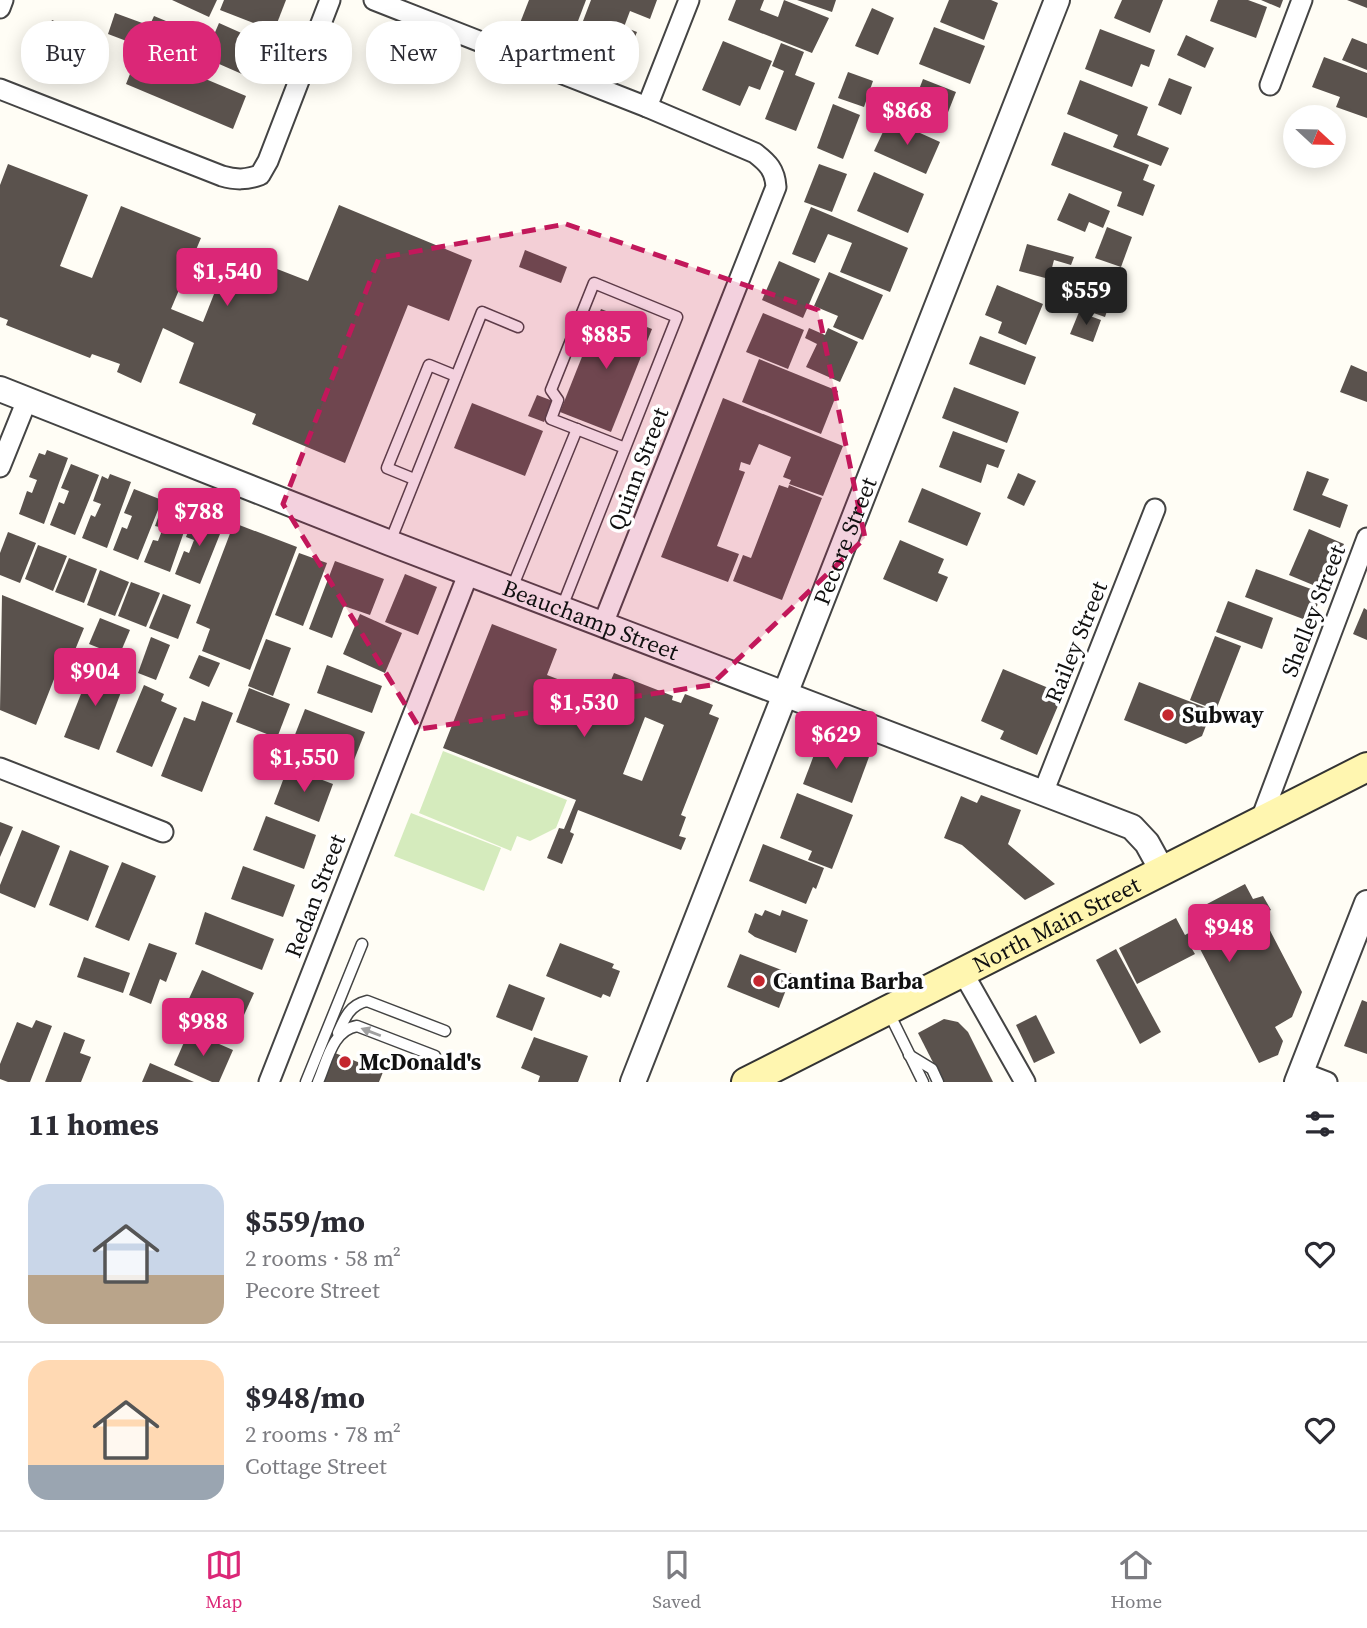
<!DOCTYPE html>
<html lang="en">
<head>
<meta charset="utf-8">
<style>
	:root { --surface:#fff; --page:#f2f2f3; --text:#2b2b33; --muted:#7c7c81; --line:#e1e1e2; --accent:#db2777 }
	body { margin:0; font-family:"Source Serif 4",serif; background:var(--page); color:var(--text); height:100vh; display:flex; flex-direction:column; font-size:26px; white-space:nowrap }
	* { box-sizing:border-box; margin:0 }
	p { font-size:23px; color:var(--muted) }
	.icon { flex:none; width:38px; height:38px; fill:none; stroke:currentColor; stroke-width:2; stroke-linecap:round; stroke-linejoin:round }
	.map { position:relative; height:1082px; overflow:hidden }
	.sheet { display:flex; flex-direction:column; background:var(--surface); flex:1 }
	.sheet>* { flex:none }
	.top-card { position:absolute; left:21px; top:21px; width:700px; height:63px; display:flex; gap:14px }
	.needle { width:46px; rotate:112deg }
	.fabs { position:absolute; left:1283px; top:105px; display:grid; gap:14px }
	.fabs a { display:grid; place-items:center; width:63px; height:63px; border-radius:50%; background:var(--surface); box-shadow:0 4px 18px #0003; font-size:35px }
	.price { position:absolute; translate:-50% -60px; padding:0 16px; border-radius:7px; background:var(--accent); color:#fff; font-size:23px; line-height:46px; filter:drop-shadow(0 2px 4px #0008) }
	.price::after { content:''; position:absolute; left:50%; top:42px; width:21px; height:16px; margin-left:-10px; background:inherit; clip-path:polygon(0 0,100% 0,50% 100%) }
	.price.selected { background:#222; color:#fff }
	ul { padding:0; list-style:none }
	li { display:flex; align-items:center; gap:21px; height:175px; padding:0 28px }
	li+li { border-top:2px solid var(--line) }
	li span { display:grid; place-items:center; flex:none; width:196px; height:140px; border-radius:21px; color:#555 }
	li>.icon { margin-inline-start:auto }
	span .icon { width:84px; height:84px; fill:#fffc; stroke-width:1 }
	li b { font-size:30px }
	h2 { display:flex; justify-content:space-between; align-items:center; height:84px; padding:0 28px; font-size:30px }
	.pill { padding:0 24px; border-radius:28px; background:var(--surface); box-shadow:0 4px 18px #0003; font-size:24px; line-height:63px }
	.pill.selected { background:var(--accent); color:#fff }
	.tab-bar { display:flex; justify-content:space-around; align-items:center; height:98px; border-top:2px solid var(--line); background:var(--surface); font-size:19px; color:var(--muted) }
	.tab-bar a { display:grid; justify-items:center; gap:4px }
	.tab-bar .selected { color:var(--accent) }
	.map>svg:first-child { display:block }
</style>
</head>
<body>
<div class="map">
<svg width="1367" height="1082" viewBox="0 0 1367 1082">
	<rect width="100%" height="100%" fill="#fffdf5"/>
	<g fill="#d5ebbd">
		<polygon points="443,751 567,800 556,828 530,841 517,836 511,851 419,813"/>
		<polygon points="411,813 501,848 484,891 394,856"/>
	</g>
	<g fill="#5a524d" fill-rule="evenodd">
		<polygon points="172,0 217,0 209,17"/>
		<polygon points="224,0 286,0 274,31 220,10"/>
		<polygon points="529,0 586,0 570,42 520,23"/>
		<polygon points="591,0 657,0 650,19 630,11 624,27 637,32 625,61 575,42"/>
		<polygon points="736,0 764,0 760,10 778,17 784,0 829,18 812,53 728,20"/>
		<polygon points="797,0 836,0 832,12"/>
		<polygon points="949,0 991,0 998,3 984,40 940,22"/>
		<polygon points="1122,0 1163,0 1150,33 1114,18"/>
		<polygon points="1218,0 1248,0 1267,7 1256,38 1210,21"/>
		<polygon points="1261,0 1283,0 1280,8"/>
		<polygon points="1347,0 1367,0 1367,8"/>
		<polygon points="872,8 894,18 878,55 855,46"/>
		<polygon points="115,13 145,24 137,45 108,34"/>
		<polygon points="154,16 178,26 165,57 140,46"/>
		<polygon points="52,20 102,42 90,69 60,57 56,65 37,57"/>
		<polygon points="219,23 266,44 251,78 185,49 194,29 213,37"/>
		<polygon points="934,27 985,46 970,84 919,64"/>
		<polygon points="1100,29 1155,50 1149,67 1141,64 1132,87 1085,69"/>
		<polygon points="1186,35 1214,48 1205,68 1177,55"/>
		<polygon points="1352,38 1367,44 1367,70 1342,60"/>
		<polygon points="723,41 772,61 760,90 749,86 740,106 702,90"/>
		<polygon points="781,43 804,52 795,75 815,83 796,131 765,119 784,71 772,66"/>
		<polygon points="139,51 246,96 233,129 126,84"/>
		<polygon points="1324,57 1367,73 1367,118 1336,107 1340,97 1312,87"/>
		<polygon points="848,72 873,81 864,107 838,98"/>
		<polygon points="1169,78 1192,87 1181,115 1158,105"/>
		<polygon points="923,79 956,92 943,125 910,113"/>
		<polygon points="1080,80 1148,107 1137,135 1169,148 1161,166 1113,147 1118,135 1067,114"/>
		<polygon points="833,104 860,115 843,159 817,148"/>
		<polygon points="889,119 940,142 926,174 874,151"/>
		<polygon points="1064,132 1149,165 1143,180 1155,185 1143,216 1117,206 1122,192 1051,165"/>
		<polygon points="8,164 88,195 60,266 92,278 121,206 201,238 171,309 203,322 231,251 308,281 339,205 472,260 449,321 408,305 345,463 252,424 256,414 179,383 194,343 163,328 141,383 117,372 120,364 92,354 90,358 6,325 8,320 0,317 0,185"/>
		<polygon points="819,164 847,174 832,212 804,202"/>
		<polygon points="874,172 924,194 908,233 857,211"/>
		<polygon points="1069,193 1110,211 1103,228 1089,222 1085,232 1057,220"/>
		<polygon points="811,207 908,248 890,292 840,272 852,243 828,234 815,263 792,254"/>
		<polygon points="1107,227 1132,237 1121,267 1095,258"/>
		<polygon points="1027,244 1074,257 1071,265 1054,260 1049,279 1019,271"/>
		<polygon points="525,250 567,267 561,283 519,267"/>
		<polygon points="779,261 820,279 803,318 762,300"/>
		<polygon points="829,272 883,295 863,340 833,327 838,316 814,306"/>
		<polygon points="1090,278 1115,287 1105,317 1079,308"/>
		<polygon points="997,285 1043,304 1026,345 998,333 1002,322 985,315"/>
		<polygon points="601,309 652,329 611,432 560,412"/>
		<polygon points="1079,312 1101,320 1093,342 1070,334"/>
		<polygon points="763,313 804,330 788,369 746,352"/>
		<polygon points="809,328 825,335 828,328 858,342 840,382 806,367 817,344 805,338"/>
		<polygon points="980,336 1036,357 1025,385 969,364"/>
		<polygon points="759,359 838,391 821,434 742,402"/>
		<polygon points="1351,365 1367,372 1367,402 1340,392"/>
		<polygon points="954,387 1019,412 1007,443 942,418"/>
		<polygon points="537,395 553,401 544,422 528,416"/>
		<polygon points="723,398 843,446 823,496 789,484 791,480 783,477 791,457 759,444 750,465 741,462 739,470 745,472 717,546 739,554 728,582 661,557"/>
		<polygon points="472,403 543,431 525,476 454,448"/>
		<polygon points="953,431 1005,450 998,468 987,464 981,483 939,467"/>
		<polygon points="47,450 68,458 44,524 19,514 27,491 32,493 37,480 29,477 39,453 45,455"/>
		<polygon points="71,464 99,475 75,535 50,525 59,502 64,504 69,491 61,488"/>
		<polygon points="1307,471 1329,479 1322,495 1348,505 1340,528 1293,510"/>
		<polygon points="1018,473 1036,481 1024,506 1007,498"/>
		<polygon points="110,474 131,482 107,548 82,538 91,515 95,517 101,504 93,501 102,476 108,479"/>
		<polygon points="779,485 788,488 789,485 822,498 782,600 733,581 743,555 751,558"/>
		<polygon points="922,488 981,513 967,546 908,522"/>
		<polygon points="134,489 162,500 138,560 113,550 122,527 127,529 132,516 124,513"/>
		<polygon points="172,498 193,506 170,572 144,562 153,540 158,541 163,528 155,526 164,501 170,503"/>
		<polygon points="195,513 224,524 200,584 175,574 184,551 189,553 194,540 186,537"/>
		<polygon points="234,523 297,547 250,670 202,651 210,629 196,623"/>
		<polygon points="1309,529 1344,544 1325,590 1289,575"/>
		<polygon points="8,532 36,543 20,583 0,575 0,553"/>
		<polygon points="900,540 944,559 938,573 948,577 937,602 883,579"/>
		<polygon points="38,545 67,556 53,591 25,579"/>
		<polygon points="299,553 327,563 303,626 275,615"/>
		<polygon points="69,558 97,569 84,603 55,592"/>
		<polygon points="335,561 384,579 370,615 344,606 332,638 309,629"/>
		<polygon points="1256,569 1322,593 1311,622 1245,597"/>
		<polygon points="100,570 129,582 115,616 87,605"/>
		<polygon points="405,574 437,587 418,635 385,622"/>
		<polygon points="131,582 160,593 146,627 118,616"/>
		<polygon points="163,594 191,605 178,639 149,628"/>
		<polygon points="2,595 84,628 66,672 58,669 36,725 0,710"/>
		<polygon points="1228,601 1273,618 1262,649 1216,632"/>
		<polygon points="1364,608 1367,610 1367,640 1353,634"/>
		<polygon points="360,614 402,633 385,673 343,654"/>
		<polygon points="100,618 130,630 119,656 89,644"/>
		<path d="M492,624l65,25 -10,26 57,22 10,-24 59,23 -1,4 9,3 4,-9 28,11 -4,9 10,4 -38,97 5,2 -7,19 7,2 -5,12 -103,-40 -8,22 4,2 -12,30 -15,-6 12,-30 5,1 12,-29 -133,-52zM645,717l19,8 -22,56 -19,-7z"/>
		<polygon points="1215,636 1241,646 1216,710 1190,700"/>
		<polygon points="151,637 170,645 156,680 138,673"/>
		<polygon points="266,639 291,648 273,696 248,686"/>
		<polygon points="199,655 220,663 209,687 189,678"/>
		<polygon points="327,665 382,686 372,713 317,693"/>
		<polygon points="92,666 126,679 99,750 64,737"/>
		<polygon points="1003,669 1063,694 1037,755 1000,739 1004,731 981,721"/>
		<polygon points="1139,682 1212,710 1202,736 1186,744 1124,720"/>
		<polygon points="144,685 164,694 161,701 177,708 152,767 116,752"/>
		<polygon points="249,688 290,704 277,738 236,722"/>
		<polygon points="202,701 233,713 202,792 161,776 184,717 195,721"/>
		<polygon points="305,709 365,732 349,773 289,750"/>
		<polygon points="820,739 869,757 852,803 803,784"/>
		<polygon points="288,767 333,784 319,822 274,804"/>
		<polygon points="797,793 853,815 832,869 808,860 812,851 780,838"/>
		<polygon points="981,795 1021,810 1008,844 1055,884 1025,900 962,845 944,838 961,796 977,803"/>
		<polygon points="266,816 316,835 304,869 253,850"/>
		<polygon points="0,822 13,827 0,857"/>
		<polygon points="22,830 60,846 35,908 0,893 0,885"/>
		<polygon points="763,844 824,868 816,889 813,887 806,904 749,881"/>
		<polygon points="70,850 109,866 88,921 49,905"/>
		<polygon points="122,862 156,876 129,941 95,927"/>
		<polygon points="243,866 295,885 283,917 231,899"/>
		<polygon points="1245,884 1253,899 1263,896 1271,910 1262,915 1302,992 1292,1017 1275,1027 1283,1041 1278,1055 1259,1063 1198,945 1192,949 1195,954 1137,984 1119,948 1176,918 1185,935 1196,929 1188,914"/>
		<polygon points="765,910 780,916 782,910 808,920 796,953 755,937 748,932 755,913 762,916"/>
		<polygon points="205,912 274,939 262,970 195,944"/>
		<polygon points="149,943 177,953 166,982 160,979 151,1004 129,995"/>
		<polygon points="560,943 614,964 612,968 620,971 610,997 603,994 601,998 546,976"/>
		<polygon points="1116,949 1161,1032 1140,1044 1096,960"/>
		<polygon points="740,954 792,974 779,1008 727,987"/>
		<polygon points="84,957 130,973 123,993 77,977"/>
		<polygon points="202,970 254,993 239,1026 187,1003"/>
		<polygon points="509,984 545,998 532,1031 496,1017"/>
		<polygon points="1362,1000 1367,1002 1367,1054 1344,1046"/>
		<polygon points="1036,1015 1055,1053 1034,1063 1016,1025"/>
		<polygon points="944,1019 958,1022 968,1032 993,1082 943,1082 918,1033"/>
		<polygon points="36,1020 52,1026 30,1082 8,1082 0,1079 0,1064 17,1022 32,1028"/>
		<polygon points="189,1031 233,1050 219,1082 212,1082 174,1065"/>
		<polygon points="64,1032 85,1040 80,1053 91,1057 81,1082 45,1082"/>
		<polygon points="534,1037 588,1056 578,1082 538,1082 540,1076 521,1068"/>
		<polygon points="335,1053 383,1072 379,1082 323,1082"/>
		<polygon points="150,1063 194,1082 142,1082"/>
	</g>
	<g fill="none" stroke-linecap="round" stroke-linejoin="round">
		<g stroke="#444" stroke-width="13">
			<g id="service">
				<polyline points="414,479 387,468 429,365 456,376"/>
				<polyline points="390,542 482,312 518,327"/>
				<polyline points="512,588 577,429"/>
				<polyline points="562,607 677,317 594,283 551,390 558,400 551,419 625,448"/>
				<polyline points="889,1013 923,1082"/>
				<path d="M338,1033c7,-16 12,-28 29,-32l78,30"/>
				<polyline points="909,1055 932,1069 938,1082"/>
				<polyline points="306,1082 362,944"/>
				<path d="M318,1082c9,-20 14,-52 39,-56l78,30"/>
			</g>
		</g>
		<g stroke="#444" stroke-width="23">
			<g id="minor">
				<path d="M374,0l273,107 108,46c13,10 20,17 21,34l-173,437"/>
				<polyline points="0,8 3,0"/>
				<polyline points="1270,85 1302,0"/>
				<path d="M0,89l222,87c14,4 24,4 38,-1l8,-14 62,-161"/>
				<polyline points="647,107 689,0"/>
				<polyline points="0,467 27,400"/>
				<polyline points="0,768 163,832"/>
				<polyline points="1043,793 1155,509"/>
				<polyline points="1261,819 1367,538"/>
				<polyline points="962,971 1025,1082"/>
				<polyline points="1301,1072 1327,1082"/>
				<polyline points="269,1082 469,572"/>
			</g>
		</g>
		<g stroke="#444" stroke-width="28">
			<g id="tertiary">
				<path id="s1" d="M0,389l390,154 742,284 15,16 16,29"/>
				<path id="s2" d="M633,1082l424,-1082"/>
				<polyline points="1297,1082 1367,903"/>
			</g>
		</g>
		<g stroke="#333" stroke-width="32">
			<g id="secondary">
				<path id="s3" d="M746,1082l621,-315"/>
			</g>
		</g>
		<use href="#service" stroke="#fff" stroke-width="10"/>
		<use href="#minor" stroke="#fff" stroke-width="19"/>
		<use href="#tertiary" stroke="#fff" stroke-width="24"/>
		<use href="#secondary" stroke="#fff6b0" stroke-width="28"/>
	</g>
	<defs><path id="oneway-solid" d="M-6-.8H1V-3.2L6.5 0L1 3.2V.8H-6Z" transform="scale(1.75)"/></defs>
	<use fill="#a0a0a0" href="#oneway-solid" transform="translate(371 1032) rotate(-159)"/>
	<path fill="#c2185b" fill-opacity="0.2" stroke="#c2185b" stroke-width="5" stroke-dasharray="14 9" stroke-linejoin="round" d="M566,224l252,86 47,228 -154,147 -291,44 -137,-225 96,-246z"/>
	<g fill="#c4262e" stroke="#fff" stroke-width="2.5">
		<circle cx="1168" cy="715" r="7"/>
		<circle cx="759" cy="981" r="7"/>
		<circle cx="345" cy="1062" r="7"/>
	</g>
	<g text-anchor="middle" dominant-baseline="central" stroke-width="7" stroke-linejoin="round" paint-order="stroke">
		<g font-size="23" fill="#111" stroke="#fff">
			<text transform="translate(638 469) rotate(-69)">Quinn Street</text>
			<text stroke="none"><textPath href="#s2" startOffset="581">Pecore Street</textPath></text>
			<text transform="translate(1313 611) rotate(-69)">Shelley Street</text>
			<text stroke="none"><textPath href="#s1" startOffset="634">Beauchamp Street</textPath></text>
			<text transform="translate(1076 642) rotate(-68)">Railey Street</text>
			<text transform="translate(315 896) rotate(-69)">Redan Street</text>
			<text stroke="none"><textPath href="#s3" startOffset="348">North Main Street</textPath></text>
		</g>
		<g font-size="23" font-weight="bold" fill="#111" stroke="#fff" text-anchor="start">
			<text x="1182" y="715">Subway</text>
			<text x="773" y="981">Cantina Barba</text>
			<text x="359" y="1062">McDonald's</text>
		</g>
	</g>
</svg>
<div class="fabs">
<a><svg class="needle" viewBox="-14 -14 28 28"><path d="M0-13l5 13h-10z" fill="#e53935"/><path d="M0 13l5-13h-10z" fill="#7c7c81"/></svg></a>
</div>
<b class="price" style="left:907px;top:147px">$868</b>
<b class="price" style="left:227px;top:308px">$1,540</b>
<b class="price selected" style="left:1086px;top:327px">$559</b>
<b class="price" style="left:606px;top:371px">$885</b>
<b class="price" style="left:199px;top:548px">$788</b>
<b class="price" style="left:95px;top:708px">$904</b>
<b class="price" style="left:584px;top:739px">$1,530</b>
<b class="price" style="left:836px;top:771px">$629</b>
<b class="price" style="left:304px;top:794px">$1,550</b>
<b class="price" style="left:1229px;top:964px">$948</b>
<b class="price" style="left:203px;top:1058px">$988</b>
<div class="top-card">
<a class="pill">Buy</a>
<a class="pill selected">Rent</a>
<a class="pill">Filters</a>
<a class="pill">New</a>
<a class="pill">Apartment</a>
</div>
</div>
<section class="sheet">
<h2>11 homes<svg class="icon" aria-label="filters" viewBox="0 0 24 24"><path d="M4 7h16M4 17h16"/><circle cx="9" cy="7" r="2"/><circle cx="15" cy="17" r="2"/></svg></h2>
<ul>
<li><span style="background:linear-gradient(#c9d6e8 65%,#b9a48a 0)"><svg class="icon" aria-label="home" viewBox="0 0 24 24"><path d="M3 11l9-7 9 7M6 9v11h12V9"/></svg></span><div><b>$559/mo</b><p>2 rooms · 58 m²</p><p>Pecore Street</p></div><svg class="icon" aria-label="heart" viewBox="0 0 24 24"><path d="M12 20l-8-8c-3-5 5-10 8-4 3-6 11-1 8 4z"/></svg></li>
<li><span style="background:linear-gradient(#ffd9b3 75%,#9aa5b1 0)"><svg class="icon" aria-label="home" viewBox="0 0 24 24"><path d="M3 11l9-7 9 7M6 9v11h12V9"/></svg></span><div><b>$948/mo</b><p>2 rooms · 78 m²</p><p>Cottage Street</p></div><svg class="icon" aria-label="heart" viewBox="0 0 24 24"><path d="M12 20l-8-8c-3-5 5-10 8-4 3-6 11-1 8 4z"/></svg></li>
</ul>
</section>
<nav class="tab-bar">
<a class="selected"><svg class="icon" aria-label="map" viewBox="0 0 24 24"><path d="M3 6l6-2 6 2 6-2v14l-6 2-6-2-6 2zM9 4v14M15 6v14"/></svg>Map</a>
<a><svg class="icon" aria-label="saved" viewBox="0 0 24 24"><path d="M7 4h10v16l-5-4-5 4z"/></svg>Saved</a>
<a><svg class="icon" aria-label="home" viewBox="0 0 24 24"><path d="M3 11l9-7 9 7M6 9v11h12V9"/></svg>Home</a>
</nav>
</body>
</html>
